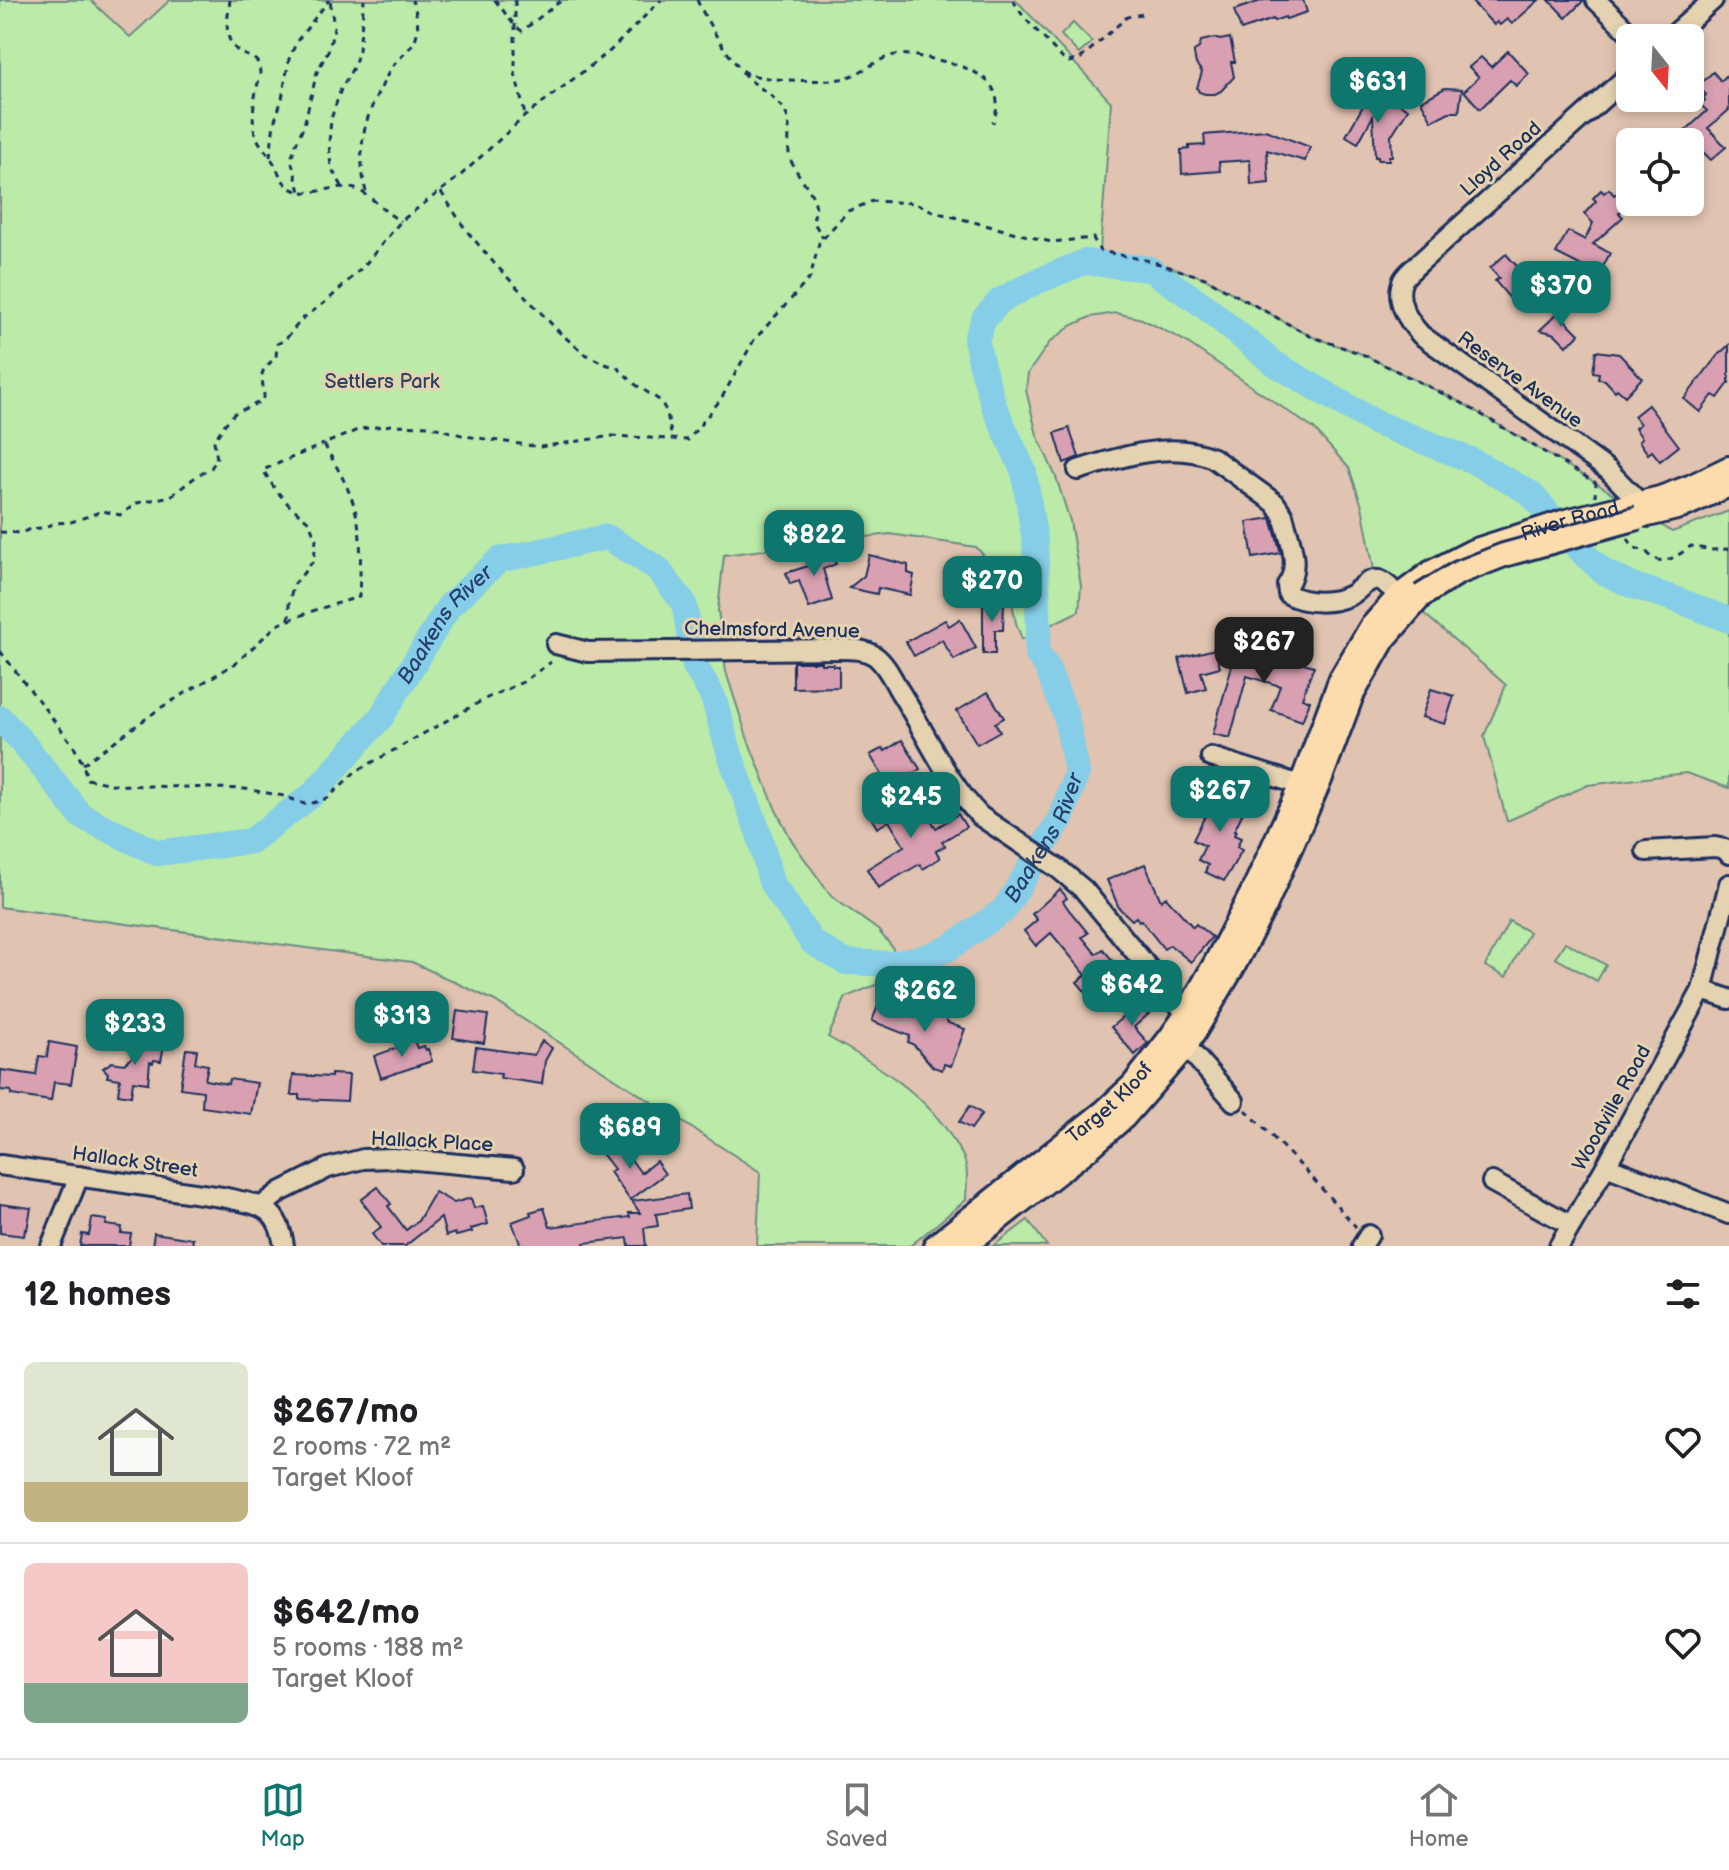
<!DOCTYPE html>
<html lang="en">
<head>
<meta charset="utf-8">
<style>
	:root { --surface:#fff; --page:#f2f2f2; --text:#202124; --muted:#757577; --line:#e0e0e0; --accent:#0f766e }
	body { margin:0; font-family:"Balsamiq Sans",sans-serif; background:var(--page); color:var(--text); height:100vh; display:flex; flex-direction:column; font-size:30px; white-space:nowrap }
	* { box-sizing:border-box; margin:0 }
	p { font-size:26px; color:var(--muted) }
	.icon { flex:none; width:44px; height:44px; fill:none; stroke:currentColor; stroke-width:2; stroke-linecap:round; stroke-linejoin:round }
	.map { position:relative; height:1246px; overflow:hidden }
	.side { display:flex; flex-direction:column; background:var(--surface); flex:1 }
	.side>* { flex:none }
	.needle { width:52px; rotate:162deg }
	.fabs { position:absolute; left:1616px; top:24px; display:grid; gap:16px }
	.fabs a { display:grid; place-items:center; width:88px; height:88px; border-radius:12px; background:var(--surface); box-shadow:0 4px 12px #0003; font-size:40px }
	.price { position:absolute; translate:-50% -68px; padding:0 18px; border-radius:16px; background:var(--accent); color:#fff; font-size:26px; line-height:52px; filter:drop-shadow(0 2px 4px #0008) }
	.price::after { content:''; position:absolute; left:50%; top:48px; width:24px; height:18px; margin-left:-12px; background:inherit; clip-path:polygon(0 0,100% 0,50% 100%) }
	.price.selected { background:#222; color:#fff }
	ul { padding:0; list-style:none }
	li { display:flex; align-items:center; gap:24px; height:200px; padding:0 24px }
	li+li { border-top:2px solid var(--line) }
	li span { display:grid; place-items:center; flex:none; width:224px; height:160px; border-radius:12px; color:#555 }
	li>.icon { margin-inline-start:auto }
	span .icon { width:96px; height:96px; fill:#fffc; stroke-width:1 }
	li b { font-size:34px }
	h2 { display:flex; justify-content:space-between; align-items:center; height:96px; padding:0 24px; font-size:34px }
	.menu { display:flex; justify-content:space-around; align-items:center; height:112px; border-top:2px solid var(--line); background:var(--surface); font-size:22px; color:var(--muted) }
	.menu a { display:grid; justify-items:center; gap:4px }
	.menu .selected { color:var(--accent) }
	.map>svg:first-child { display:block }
</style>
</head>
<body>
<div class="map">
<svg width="1729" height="1246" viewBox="0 0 1729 1246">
	<rect width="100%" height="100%" fill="#e0c3b0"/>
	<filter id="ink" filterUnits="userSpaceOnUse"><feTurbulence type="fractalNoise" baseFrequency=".0125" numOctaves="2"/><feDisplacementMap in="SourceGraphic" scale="16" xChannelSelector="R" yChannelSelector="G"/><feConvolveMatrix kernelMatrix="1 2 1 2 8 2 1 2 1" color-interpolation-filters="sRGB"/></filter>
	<g filter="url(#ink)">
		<g fill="#bceaa8" stroke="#6c8c83" stroke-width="2">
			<path d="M0,0h90l40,37 40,-37h846l95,102 -11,149 50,10 55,17 105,58 52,18 100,49 134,80 76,49 57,-21v277l-43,-15 -98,12 -81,36 -23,-85 22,-51 -132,-115 -12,-64 -13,-38 -35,-39 -129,-88 -43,-22 -26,-6 -26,4 -19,9 -21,16 -22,31 -2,17 11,45 19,42 14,44 11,65 -2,25 -57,28 -6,-16 -4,-20 -15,-33 -21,-23 -86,-13 -166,21 -6,55 8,62 22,68 28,70 16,31 39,55 47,34 15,18v16l-15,20 -32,13 -18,40c48,27 102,59 128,108 3,5 8,11 9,17 4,11 1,26 1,38l-56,46h-153l3,-74 -265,-171 -83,-39 -412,-55z"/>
			<polygon points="1073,23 1092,42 1079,54 1061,35"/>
			<polygon points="1509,921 1529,932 1506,977 1485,966"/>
			<polygon points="1565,942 1606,965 1597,981 1555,958"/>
			<polygon points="1028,1220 1047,1246 993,1246"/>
		</g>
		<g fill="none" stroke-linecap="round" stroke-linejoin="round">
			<path stroke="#86cee7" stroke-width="26" id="s1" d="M0,718l24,26 57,72 76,37 94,-12 61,-46 70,-79 67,-110 50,-46 108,-23 50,31 27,35 11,63 18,31 17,58 29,79 12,48 41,60 33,20 48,2 30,-6 26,-10 55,-38 57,-92 16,-46 -11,-56 -20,-51 -8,-10 -1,-13 2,-11 -4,-89 -11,-70 -30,-66 -12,-40 -6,-27 8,-20 16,-18 31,-17 53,-22 66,7 53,36 69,57 102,60 97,38 59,33 56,63 18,16 27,13 44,14 54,21"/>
		</g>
		<g fill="#d8a0b1" stroke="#1b2f5e" stroke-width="2">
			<polygon points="1264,0 1303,0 1307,12 1286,19 1285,17 1274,21 1273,19 1241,30 1234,10"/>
			<polygon points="1470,0 1539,0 1512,24 1507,19 1500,25 1497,22 1494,25"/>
			<polygon points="1549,0 1584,0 1566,18"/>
			<polygon points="1214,38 1220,40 1230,38 1235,62 1231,62 1234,77 1221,91 1215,94 1205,94 1199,92 1197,88 1202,72 1196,64 1194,54 1194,51 1199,48 1201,41"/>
			<polygon points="1508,51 1529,74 1516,86 1510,80 1480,109 1464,91 1479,77 1469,67 1481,57 1491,67"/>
			<polygon points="1713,72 1721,81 1729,73 1729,110 1708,128 1726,147 1711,160 1704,153 1690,166 1690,142 1673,142 1707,111 1701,105 1705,100 1703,98 1706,95 1698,86"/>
			<polygon points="1445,88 1462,89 1459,112 1449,112 1432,121 1421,101"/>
			<polygon points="1368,97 1384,106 1387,100 1395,104 1396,102 1408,109 1391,136 1392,156 1389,156 1389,160 1378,160 1378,157 1375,157 1373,116 1358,143 1346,136"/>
			<polygon points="1265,130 1310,147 1305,161 1267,150 1269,183 1251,185 1250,160 1219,162 1220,171 1182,174 1181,150 1189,149 1189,146 1205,145 1204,135"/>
			<polygon points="1609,189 1614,195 1617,193 1625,202 1623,204 1625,207 1619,213 1623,217 1593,244 1610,253 1599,275 1556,253 1568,231 1585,240 1593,223 1584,214 1596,201 1593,198 1601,190 1604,193"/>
			<polygon points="1506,254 1530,281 1536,277 1545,287 1532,299 1530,297 1517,307 1495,281 1499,278 1490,268"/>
			<polygon points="1558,313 1579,334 1567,346 1555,334 1540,330"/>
			<polygon points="1729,345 1729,383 1718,398 1713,395 1700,412 1684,399 1718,355"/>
			<polygon points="1596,351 1619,354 1642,378 1625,396 1617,389 1615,391 1605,380 1598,379 1599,373 1593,372"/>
			<polygon points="1648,405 1679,446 1660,461 1652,451 1648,454 1639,441 1642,438 1635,428 1640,424 1634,416"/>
			<polygon points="1069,428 1079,457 1064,463 1055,433"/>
			<polygon points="1271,518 1281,553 1253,558 1247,522"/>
			<polygon points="829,547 836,564 823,569 832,600 809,608 799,581 790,584 786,573 808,566 805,558"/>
			<polygon points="869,555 908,565 908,573 914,575 910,595 878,588 877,594 849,588 864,576"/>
			<polygon points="983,600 1004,601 1003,630 995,630 995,654 983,654"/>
			<polygon points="960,619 976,648 954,660 942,640 914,656 906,642 945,620 949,626"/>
			<polygon points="1238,644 1314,666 1302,698 1310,701 1302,721 1271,710 1280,686 1247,676 1230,738 1213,734"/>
			<polygon points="1215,649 1220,667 1201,672 1206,688 1188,693 1179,658"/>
			<polygon points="793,662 821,662 821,664 833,664 833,666 839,666 839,687 793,688"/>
			<polygon points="1431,689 1454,696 1445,724 1422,717"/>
			<polygon points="988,692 1004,718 995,723 1000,731 977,744 957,711"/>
			<polygon points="902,740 920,769 890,788 870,755 883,748 885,751"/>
			<polygon points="1215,784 1234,792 1231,799 1246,806 1234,831 1236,831 1234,835 1241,838 1237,847 1242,850 1224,881 1205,872 1208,865 1198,860 1205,846 1193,840 1215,796 1211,795"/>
			<polygon points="918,798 936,828 958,814 966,827 942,842 945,846 936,851 940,858 923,869 920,864 878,888 867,869 904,846 889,821 877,828 870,816 896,800 901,808"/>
			<polygon points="1145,864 1161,901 1166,897 1193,927 1196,924 1212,937 1191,962 1170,945 1164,949 1141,920 1139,921 1136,917 1132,920 1119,908 1107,880"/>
			<polygon points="1060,889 1067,898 1063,901 1069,910 1088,933 1082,937 1096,954 1103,949 1135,987 1124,995 1119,988 1108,997 1100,987 1089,996 1077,982 1086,975 1051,933 1036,946 1024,931 1037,920 1032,914"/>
			<polygon points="1142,1001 1151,1012 1134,1027 1148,1043 1135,1055 1111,1027"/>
			<polygon points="878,1006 904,1016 907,1008 918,1013 924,1009 944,1017 948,1023 965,1029 951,1066 944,1064 942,1070 933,1067 914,1045 908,1042 910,1036 872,1021"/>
			<polygon points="457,1011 488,1015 484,1043 453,1038"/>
			<polygon points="414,1040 417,1048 424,1046 426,1050 428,1049 432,1061 381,1078 374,1056 402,1046 401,1044"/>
			<polygon points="142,1041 164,1045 161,1061 154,1060 153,1063 150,1062 148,1083 133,1081 131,1096 118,1094 120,1079 107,1077 108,1073 103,1068 112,1062 124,1064 141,1050"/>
			<polygon points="542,1041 552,1048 545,1061 542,1084 500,1078 501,1074 473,1070 476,1047 534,1055"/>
			<polygon points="49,1042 77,1047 71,1084 54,1082 51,1101 11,1095 11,1091 0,1090 1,1070 36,1075 39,1056 47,1057"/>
			<polygon points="186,1049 197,1050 195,1063 208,1065 205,1080 228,1084 229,1079 257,1083 251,1114 202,1107 203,1091 180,1088"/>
			<polygon points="331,1074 349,1075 347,1101 299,1099 299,1095 291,1095 293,1075 331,1077"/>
			<polygon points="970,1106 982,1114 971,1129 959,1122"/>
			<polygon points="613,1141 615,1144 618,1142 641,1173 656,1161 665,1174 630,1200 610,1172 614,1169 600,1151"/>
			<polygon points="378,1187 391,1204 388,1206 406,1230 418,1221 435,1192 454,1203 471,1198 474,1208 483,1206 488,1224 471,1229 472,1232 456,1236 455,1233 446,1236 441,1218 405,1246 381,1246 372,1234 381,1227 361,1200"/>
			<polygon points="687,1194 689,1209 656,1214 658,1226 644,1228 646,1246 629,1246 628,1238 584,1243 585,1246 521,1246 512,1222 531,1215 530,1212 544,1208 550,1227 630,1217 629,1213 640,1213 632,1201"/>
			<polygon points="0,1204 31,1208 27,1230 25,1229 24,1236 0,1233"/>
			<polygon points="92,1218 107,1220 106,1225 122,1227 121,1233 131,1234 129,1246 80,1246 82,1234 89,1235"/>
			<polygon points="154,1233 193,1239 192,1246 152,1246"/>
		</g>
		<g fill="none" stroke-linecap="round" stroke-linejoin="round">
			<g stroke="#1b2f5e" stroke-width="24">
				<g id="minor">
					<polyline points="1596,0 1635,38"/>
					<polyline points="1670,38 1713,0"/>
					<path d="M1630,74l-213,191c-4,4 -11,9 -14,15 -9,19 5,41 18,55l187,135 31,32"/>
					<path d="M1078,470c41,-13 94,-30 135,-12l62,45 8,12c5,22 19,50 4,70l1,9c17,10 45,10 63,1 9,-5 16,-17 28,-15 7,2 14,11 20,16"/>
					<path d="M556,644l32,8 251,-3c13,0 26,0 36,7 11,8 18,24 25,36 26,41 46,89 80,124l79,53 25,21 109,132"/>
					<polyline points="1211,757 1301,785"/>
					<polyline points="1646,851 1715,847 1725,849 1729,854"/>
					<polyline points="1702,990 1729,999"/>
					<polyline points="1186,1046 1234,1101"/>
					<path d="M0,1165l222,32c36,8 56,7 62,49"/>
					<polyline points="1606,1166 1729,1214"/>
					<polyline points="1492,1182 1571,1225"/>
					<polyline points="262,1206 280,1192 328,1168 363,1159 393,1158 514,1169"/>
					<polyline points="51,1246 79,1176"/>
					<polyline points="1362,1246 1369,1235"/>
					<polyline points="1559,1246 1606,1166 1702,990 1729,884"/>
				</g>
			</g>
			<g stroke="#1b2f5e" stroke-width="28">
				<g id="major">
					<polyline points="1648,515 1681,507 1729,485"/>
					<path id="s2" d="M935,1246l170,-135 28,-26 37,-47 16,-23 30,-53 37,-71 48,-106 40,-107 30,-51 28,-31 31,-23 43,-22 93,-30 94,-23 32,-12 37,-18"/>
					<polyline points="964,1246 1089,1148 1124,1117 1186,1046 1233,967 1265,906 1320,780 1352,695 1384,639 1421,596"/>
				</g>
			</g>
			<g stroke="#1b2f5e" stroke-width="3" stroke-dasharray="6 6" stroke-linecap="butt">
				<path d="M230,0c-2,18 -8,38 8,51 6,4 13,6 19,10 1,4 3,8 3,12 0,6 -3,12 -4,18 -2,12 -4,26 -2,37 2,14 11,21 18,32 5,7 7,16 12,22 20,23 48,-1 71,7 18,6 28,24 46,32"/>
				<polyline points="495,0 515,26 522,31 562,0"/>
				<polyline points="515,0 515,73 525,115"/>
				<path d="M697,0c7,16 36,69 52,74 21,7 69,8 91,5 19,-3 32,-17 50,-23 14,-4 29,1 43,3 23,5 65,14 64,46 0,6 -3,13 -4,18"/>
				<polyline points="1013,0 1023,16 1063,59 1069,62 1080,59 1127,17 1148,13"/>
				<path d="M742,72c13,15 32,22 42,38 9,14 3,29 5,43 2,17 21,32 26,50 2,6 -1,12 -2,18l10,17"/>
				<polyline points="270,157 274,123 282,99 289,59 297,41 329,0"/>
				<polyline points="342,186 331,168 329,143 331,119 341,89 354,66 359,50 364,0"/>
				<polyline points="300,191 291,160 294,149 304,125 317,72 329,49 334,27 330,0"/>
				<path d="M366,192c-9,-40 -4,-69 15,-104 3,-7 7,-15 12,-22 7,-10 19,-17 23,-29 4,-12 0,-26 -4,-37"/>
				<polyline points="441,192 466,230 494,263 560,333 585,354 605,364 618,368 636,385 661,401 667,413 671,434"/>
				<path d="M0,532l21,1 9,-4 11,-1 15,-5 15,-1 32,-11 17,4 17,-12 34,-7 27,-21 13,-7 6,-9 -3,-18 11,-17 10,-11 25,-11 4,-6c-2,-25 -7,-21 12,-39l1,-13 8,-4 17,-21 25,-18 36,-34 38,-46 59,-45 65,-60 85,-65 51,-51"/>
				<path d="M1628,539l6,9 12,3c13,19 32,5 45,-5l20,4 18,-1"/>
				<polyline points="289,620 289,603 293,586 314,560 316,539 309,522 289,505 275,489 263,470 324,444"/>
				<polyline points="0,651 73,745 83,764 87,779 117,785 245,789 284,796 307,805 328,798 355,772 487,698 523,682 551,662"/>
				<path d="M83,764l79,-57 74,-44 41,-38 38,-15 44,-13c1,-27 4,-57 -3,-84 -6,-25 -20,-47 -32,-69l36,-15 31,-4 39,1 35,10 75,11 72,-11 76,4 33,-41 33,-59 56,-62 9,-35 29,-32 25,-10 42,2 20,9 116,30 42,-4 7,13 50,10 55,17 105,58 52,18 100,49 134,80 -1,13"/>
				<polyline points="1246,1110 1307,1172 1356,1227"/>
			</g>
			<use href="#minor" stroke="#e4d2b0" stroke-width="18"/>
			<use href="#major" stroke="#fcdcac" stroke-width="22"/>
			<g stroke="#1b2f5e" stroke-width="28" stroke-linecap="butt">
				<polyline id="major-bridge" points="1421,596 1458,573 1504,555 1638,518"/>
			</g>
			<use href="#major-bridge" stroke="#fcdcac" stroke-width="22"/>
		</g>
	</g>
	<g text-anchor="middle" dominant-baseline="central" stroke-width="6" stroke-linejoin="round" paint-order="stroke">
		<g font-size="20" fill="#1b2f5e" stroke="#e4d2b0">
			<text transform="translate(1501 159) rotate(-42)">Lloyd Road</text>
			<text transform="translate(1520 380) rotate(36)">Reserve Avenue</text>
			<text stroke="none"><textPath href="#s2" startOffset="1004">River Road</textPath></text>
			<text transform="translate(772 630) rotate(1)">Chelmsford Avenue</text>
			<text stroke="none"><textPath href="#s2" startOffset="226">Target Kloof</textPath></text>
			<text transform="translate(1612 1108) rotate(-61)">Woodville Road</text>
			<text transform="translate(432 1142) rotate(3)">Hallack Place</text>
			<text transform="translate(135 1162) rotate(8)">Hallack Street</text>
		</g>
		<g font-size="20" fill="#2b4265" stroke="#e4d2b0">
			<text x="382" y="382">Settlers Park</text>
		</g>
		<g font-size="22" font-style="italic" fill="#263f6c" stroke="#e4d2b0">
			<text stroke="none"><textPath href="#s1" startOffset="600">Baakens River</textPath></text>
			<text stroke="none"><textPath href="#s1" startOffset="1560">Baakens River</textPath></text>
		</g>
	</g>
</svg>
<div class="fabs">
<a><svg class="needle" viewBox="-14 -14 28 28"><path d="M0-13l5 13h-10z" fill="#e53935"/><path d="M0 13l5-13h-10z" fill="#757577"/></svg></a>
<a><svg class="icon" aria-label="locate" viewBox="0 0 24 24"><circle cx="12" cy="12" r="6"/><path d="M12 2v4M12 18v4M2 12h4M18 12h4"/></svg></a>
</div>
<b class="price" style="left:1378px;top:125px">$631</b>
<b class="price" style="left:1561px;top:329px">$370</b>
<b class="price" style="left:814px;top:578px">$822</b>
<b class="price" style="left:992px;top:624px">$270</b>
<b class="price selected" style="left:1264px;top:685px">$267</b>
<b class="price" style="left:1220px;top:834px">$267</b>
<b class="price" style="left:911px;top:840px">$245</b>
<b class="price" style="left:1132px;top:1028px">$642</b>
<b class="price" style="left:925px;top:1034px">$262</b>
<b class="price" style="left:402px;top:1059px">$313</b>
<b class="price" style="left:135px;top:1067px">$233</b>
<b class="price" style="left:630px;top:1171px">$689</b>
</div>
<section class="side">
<h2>12 homes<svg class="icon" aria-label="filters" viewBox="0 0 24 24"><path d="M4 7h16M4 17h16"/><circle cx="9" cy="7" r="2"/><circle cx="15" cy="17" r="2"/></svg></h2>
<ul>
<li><span style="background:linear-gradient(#dfe7d0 75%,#c2b280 0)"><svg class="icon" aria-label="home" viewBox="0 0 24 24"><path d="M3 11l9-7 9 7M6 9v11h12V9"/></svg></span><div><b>$267/mo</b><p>2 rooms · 72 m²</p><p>Target Kloof</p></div><svg class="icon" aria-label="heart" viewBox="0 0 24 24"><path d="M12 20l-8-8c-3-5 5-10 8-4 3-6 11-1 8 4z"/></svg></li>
<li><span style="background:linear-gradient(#f6c9c9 75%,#7fa58c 0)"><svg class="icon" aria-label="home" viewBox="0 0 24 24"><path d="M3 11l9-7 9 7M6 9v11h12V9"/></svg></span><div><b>$642/mo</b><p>5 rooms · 188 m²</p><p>Target Kloof</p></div><svg class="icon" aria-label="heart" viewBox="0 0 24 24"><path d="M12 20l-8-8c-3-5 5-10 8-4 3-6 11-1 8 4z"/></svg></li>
</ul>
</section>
<nav class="menu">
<a class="selected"><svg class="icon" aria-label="map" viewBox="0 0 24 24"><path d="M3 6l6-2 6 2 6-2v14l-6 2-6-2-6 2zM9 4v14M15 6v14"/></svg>Map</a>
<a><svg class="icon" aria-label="saved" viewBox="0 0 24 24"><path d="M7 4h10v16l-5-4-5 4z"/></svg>Saved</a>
<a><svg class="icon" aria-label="home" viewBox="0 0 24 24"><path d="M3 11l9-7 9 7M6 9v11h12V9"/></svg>Home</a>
</nav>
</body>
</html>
